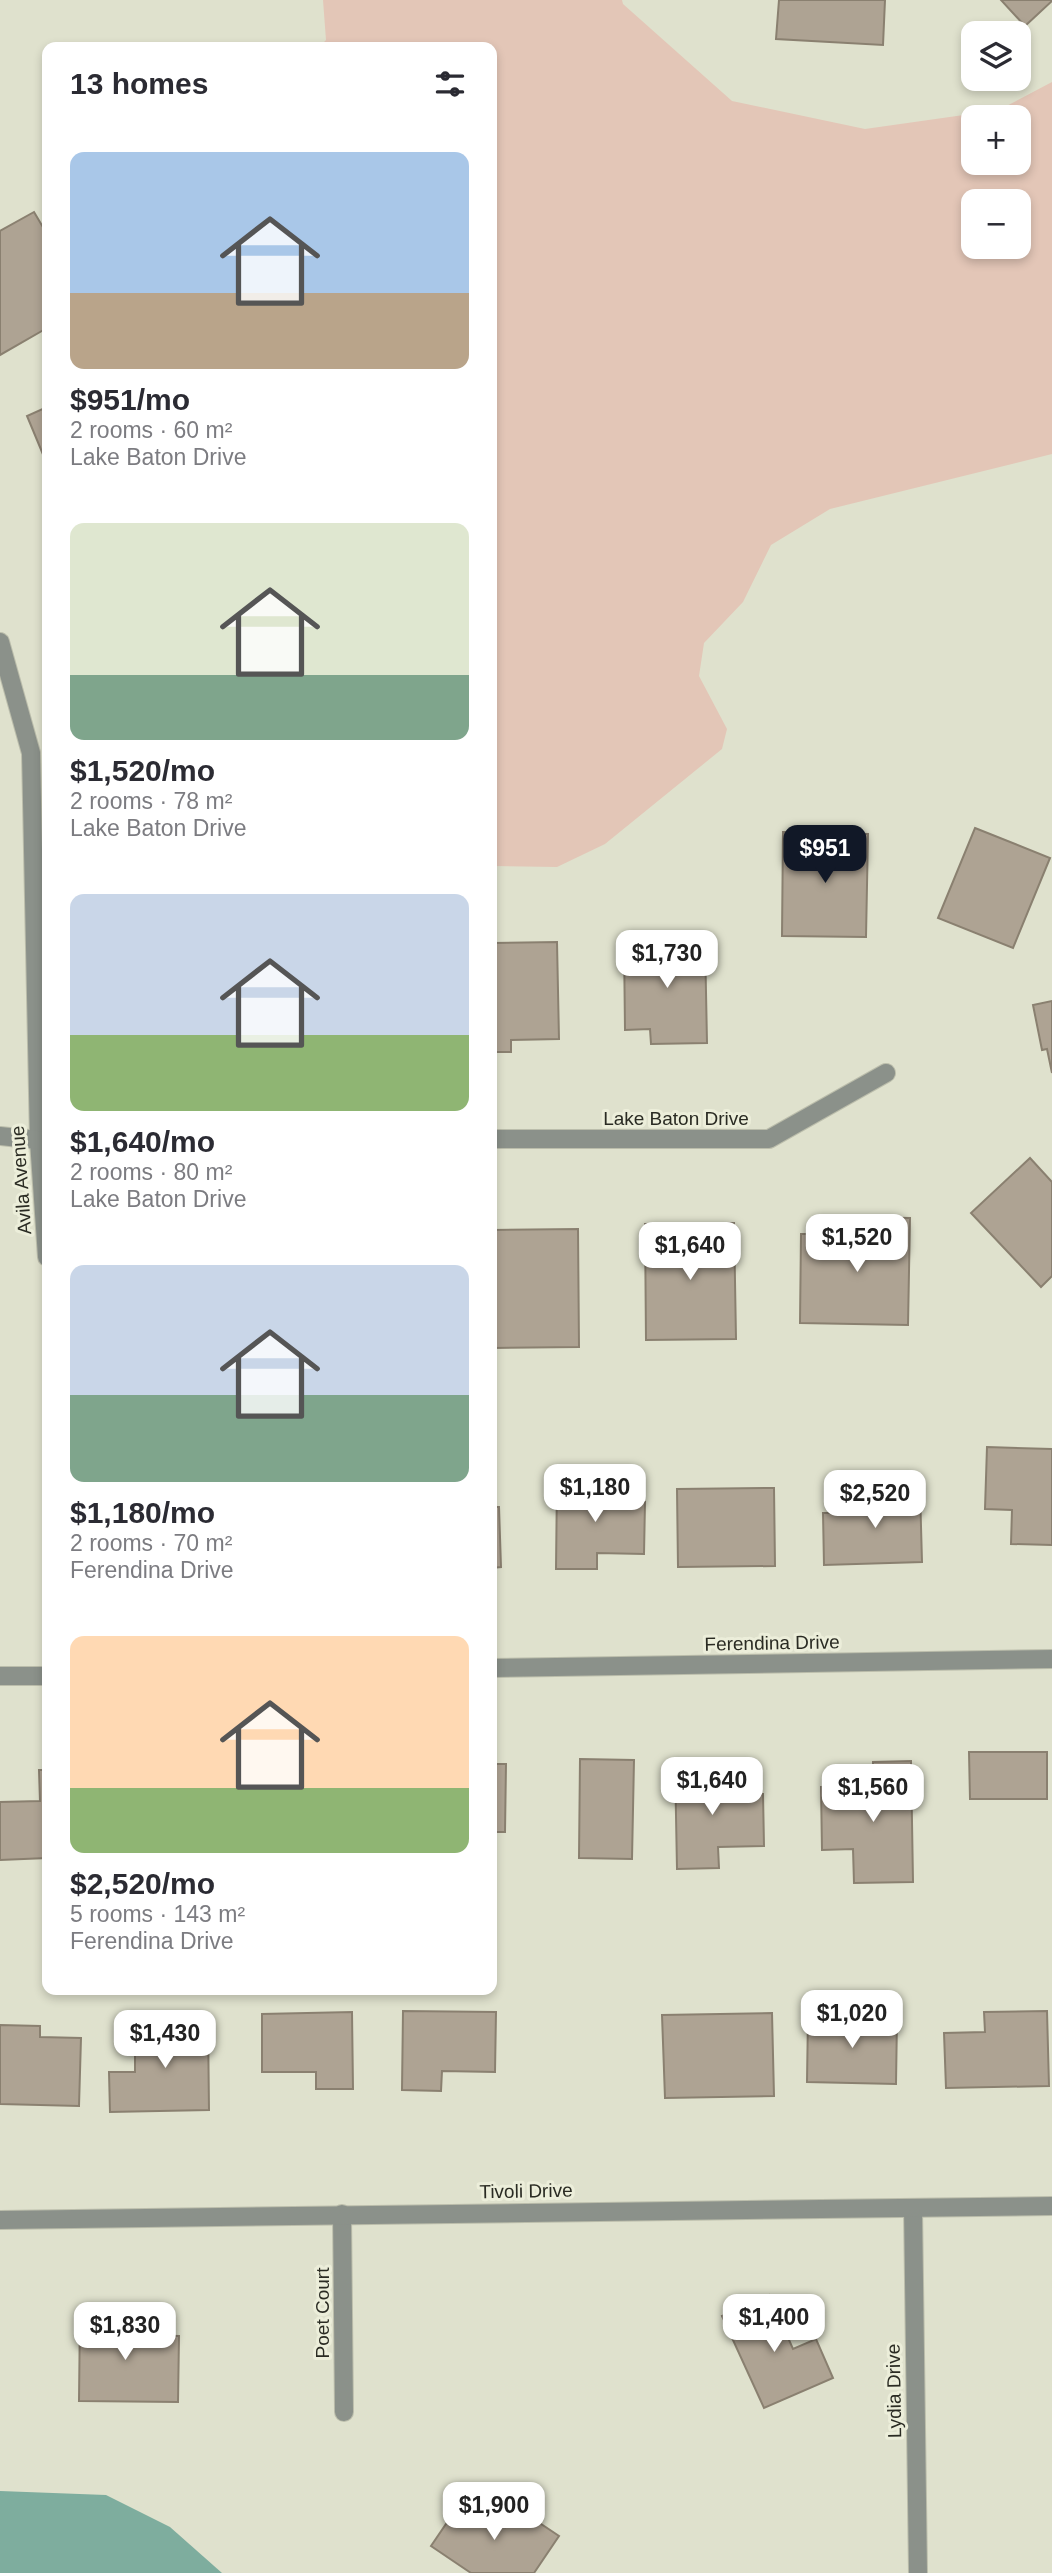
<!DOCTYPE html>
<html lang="en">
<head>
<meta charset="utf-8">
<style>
	:root { --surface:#fff; --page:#f2f2f3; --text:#2b2b33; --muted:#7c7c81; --accent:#111827 }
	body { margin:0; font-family:Arial,sans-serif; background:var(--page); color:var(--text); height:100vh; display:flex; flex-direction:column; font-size:26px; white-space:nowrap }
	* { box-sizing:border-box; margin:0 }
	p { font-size:23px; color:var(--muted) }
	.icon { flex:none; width:38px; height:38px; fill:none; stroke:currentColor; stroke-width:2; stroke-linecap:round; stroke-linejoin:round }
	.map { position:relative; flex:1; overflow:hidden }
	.side { position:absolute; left:42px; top:42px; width:455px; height:1953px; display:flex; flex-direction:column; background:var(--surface); border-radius:14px; box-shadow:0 4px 10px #0003 }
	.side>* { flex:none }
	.tools { position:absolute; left:961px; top:21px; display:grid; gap:14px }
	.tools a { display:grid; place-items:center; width:70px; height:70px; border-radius:14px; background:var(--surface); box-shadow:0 4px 10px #0003; font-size:35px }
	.price { position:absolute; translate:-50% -60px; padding:0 16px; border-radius:14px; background:#fff; color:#222; font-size:23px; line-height:46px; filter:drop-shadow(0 2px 4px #0008) }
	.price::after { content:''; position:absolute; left:50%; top:42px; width:21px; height:16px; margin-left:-10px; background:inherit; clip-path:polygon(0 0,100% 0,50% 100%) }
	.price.selected { background:var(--accent); color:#fff }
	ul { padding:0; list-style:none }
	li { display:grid; align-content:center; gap:14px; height:371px; padding:0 28px }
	li span { display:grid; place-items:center; height:217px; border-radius:14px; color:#555 }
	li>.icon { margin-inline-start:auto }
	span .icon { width:126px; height:126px; fill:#fffc; stroke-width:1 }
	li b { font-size:30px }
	h2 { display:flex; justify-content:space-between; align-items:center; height:84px; padding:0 28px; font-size:30px }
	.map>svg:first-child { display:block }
</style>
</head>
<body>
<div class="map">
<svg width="1052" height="2573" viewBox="0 0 1052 2573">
	<rect width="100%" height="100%" fill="#dfe1cd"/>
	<path fill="#e3c6b7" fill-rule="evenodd" d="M323,0h299l1,4 109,97 133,28 134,-19 53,-28v372l-222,55 -59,36 -28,57 -39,41 -5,33 28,53 -5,20 -117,95 -48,23 -65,-1v-819h-173l7,-7zM973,117h45v46h-45zM973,201h45v46h-45z"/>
	<polygon fill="#7ead9e" points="0,2491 106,2495 170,2527 222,2573 0,2573"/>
	<g fill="#aea393" stroke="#8a8070" stroke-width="2">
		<polygon points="779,0 885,0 883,45 776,39"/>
		<polygon points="1001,0 1052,0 1052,1 1025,26"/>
		<polygon points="34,212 47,234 47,328 0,355 0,231"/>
		<polygon points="47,407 47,464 27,416"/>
		<polygon points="975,828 1050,858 1013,948 938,918"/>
		<polygon points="783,832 868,834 866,937 782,936"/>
		<polygon points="658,937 683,937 683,942 705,941 707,1043 651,1044 650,1029 625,1030 624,942 658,942"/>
		<polygon points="557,942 559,1039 511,1040 511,1052 492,1052 492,943"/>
		<polygon points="1052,1001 1052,1073 1047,1049 1042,1050 1033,1005"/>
		<polygon points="1030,1158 1052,1182 1052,1276 1041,1287 971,1213"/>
		<polygon points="852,1217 910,1218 908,1325 800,1323 801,1234 852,1234"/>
		<polygon points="734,1223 736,1339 646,1340 645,1224"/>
		<polygon points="578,1229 579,1347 492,1348 492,1230"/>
		<polygon points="987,1447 1052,1449 1052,1545 1011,1544 1012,1510 985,1509"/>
		<polygon points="557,1481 615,1482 614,1502 645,1502 644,1554 597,1553 597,1569 556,1569"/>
		<polygon points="774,1488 775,1566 678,1567 677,1489"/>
		<polygon points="920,1491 922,1562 824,1565 823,1513 843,1513 843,1494"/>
		<polygon points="492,1507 499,1507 501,1567 492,1568"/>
		<polygon points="969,1752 1047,1752 1047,1799 970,1799"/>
		<polygon points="580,1759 634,1760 632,1859 579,1858"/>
		<polygon points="717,1761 717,1795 763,1794 764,1846 718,1847 719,1868 677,1869 675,1762"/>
		<polygon points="911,1761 913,1882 854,1883 853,1849 822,1850 821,1787 873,1786 873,1762"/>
		<polygon points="492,1764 506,1764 505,1832 492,1832"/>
		<polygon points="39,1770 47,1770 47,1858 0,1860 0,1802 40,1801"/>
		<polygon points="403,2011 496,2012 495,2072 442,2071 441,2091 402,2090"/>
		<polygon points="1047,2011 1049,2086 946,2088 944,2033 985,2032 984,2012"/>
		<polygon points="352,2012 353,2089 316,2089 316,2072 262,2072 262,2014"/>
		<polygon points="772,2013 774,2096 665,2098 662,2015"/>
		<polygon points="808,2016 897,2018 896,2084 807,2082"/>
		<polygon points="208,2022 209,2110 110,2112 109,2072 135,2072 135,2023"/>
		<polygon points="0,2025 40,2026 40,2037 81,2038 79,2106 0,2104"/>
		<polygon points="769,2295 793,2349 816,2339 833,2378 764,2408 722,2316"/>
		<polygon points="80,2313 131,2313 130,2335 179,2336 178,2402 79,2401"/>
		<polygon points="463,2499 505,2527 517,2508 559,2536 534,2573 471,2573 431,2546"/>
	</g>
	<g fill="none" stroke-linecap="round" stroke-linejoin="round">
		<g stroke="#bbbdab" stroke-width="20">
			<g id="minor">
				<polyline points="0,642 31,753 39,1141 47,1257"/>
				<polyline points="0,1136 47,1141"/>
				<polyline points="492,1139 769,1139 886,1073"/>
				<polyline points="492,1668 1052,1659"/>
				<polyline points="0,1676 47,1676"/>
				<polyline points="913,2208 918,2573"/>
				<polyline points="342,2214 344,2412"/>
			</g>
		</g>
		<g stroke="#bbbdab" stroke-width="20">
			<polyline id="tertiary" points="0,2220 1052,2206"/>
		</g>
		<use href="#minor" stroke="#8b918a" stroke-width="18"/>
		<use href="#tertiary" stroke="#8b918a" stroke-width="18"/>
	</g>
	<g text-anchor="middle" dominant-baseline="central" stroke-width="6" stroke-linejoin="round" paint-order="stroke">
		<g font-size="19" fill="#2a2b23" stroke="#eceeda">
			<text x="676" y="1118">Lake Baton Drive</text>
			<text transform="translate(21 1180) rotate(-94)">Avila Avenue</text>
			<text transform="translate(772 1643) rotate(-1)">Ferendina Drive</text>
			<text transform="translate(526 2191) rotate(-1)">Tivoli Drive</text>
			<text transform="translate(322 2313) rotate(-90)">Poet Court</text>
			<text transform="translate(894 2391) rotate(-91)">Lydia Drive</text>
		</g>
	</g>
</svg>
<div class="tools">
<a><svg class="icon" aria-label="layers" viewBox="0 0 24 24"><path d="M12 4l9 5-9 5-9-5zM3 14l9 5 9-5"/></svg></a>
<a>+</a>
<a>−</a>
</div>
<b class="price selected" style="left:825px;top:885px">$951</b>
<b class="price" style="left:667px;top:990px">$1,730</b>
<b class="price" style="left:857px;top:1274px">$1,520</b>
<b class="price" style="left:690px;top:1282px">$1,640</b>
<b class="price" style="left:595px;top:1524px">$1,180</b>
<b class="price" style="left:875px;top:1530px">$2,520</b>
<b class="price" style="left:712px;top:1817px">$1,640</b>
<b class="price" style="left:873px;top:1824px">$1,560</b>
<b class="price" style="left:852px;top:2050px">$1,020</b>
<b class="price" style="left:165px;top:2070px">$1,430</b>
<b class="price" style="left:774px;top:2354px">$1,400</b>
<b class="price" style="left:125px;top:2362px">$1,830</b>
<b class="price" style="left:494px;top:2542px">$1,900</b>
<section class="side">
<h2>13 homes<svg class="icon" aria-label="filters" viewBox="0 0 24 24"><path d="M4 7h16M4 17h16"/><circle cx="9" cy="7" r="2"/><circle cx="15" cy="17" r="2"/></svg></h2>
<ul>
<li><span style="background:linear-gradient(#a9c7e8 65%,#b9a48a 0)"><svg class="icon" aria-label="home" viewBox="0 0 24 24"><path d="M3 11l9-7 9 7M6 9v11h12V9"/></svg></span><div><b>$951/mo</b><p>2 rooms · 60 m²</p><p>Lake Baton Drive</p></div></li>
<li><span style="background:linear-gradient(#dfe7d0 70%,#7fa58c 0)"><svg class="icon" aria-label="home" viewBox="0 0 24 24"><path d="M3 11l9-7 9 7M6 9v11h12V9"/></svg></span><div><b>$1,520/mo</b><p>2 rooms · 78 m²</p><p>Lake Baton Drive</p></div></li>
<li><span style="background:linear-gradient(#c9d6e8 65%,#8fb573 0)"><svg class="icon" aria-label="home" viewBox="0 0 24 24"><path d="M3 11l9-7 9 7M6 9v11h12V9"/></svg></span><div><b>$1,640/mo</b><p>2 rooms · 80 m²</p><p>Lake Baton Drive</p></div></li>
<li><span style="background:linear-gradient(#c9d6e8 60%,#7fa58c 0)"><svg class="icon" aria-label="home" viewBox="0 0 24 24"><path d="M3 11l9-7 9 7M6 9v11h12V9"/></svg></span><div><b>$1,180/mo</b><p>2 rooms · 70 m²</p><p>Ferendina Drive</p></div></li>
<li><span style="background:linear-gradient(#ffd9b3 70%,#8fb573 0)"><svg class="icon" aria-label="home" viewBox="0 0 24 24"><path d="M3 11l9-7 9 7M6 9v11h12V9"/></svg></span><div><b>$2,520/mo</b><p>5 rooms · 143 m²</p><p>Ferendina Drive</p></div></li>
</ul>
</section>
</div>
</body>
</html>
